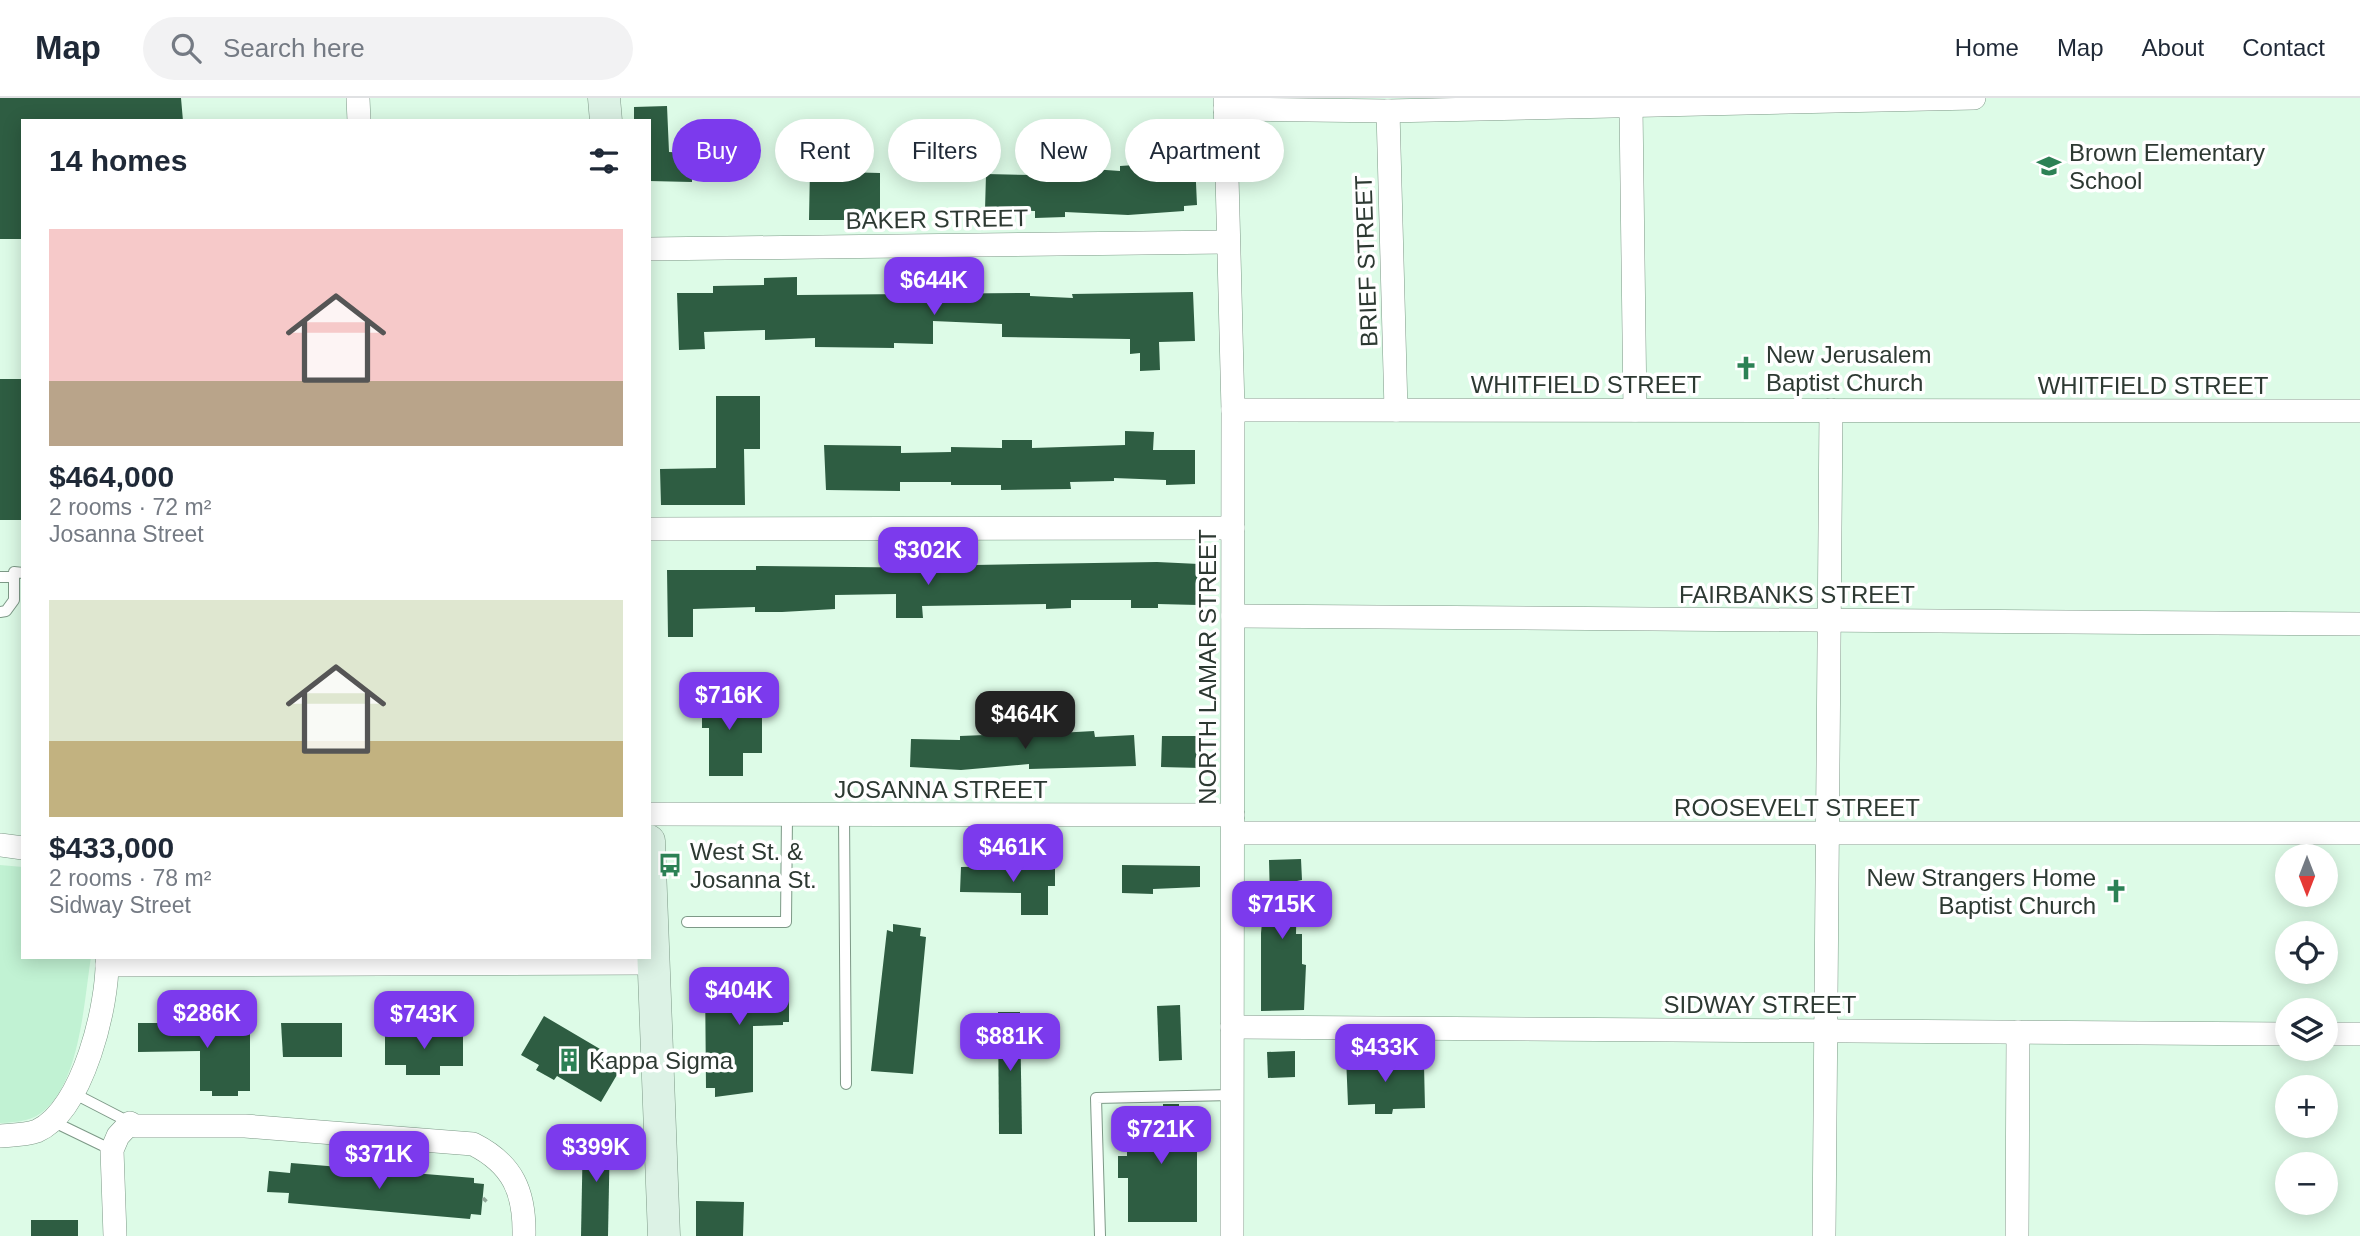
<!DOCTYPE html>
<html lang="en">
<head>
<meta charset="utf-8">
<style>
	:root { --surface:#fff; --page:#f2f2f3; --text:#1f2937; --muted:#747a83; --line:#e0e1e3; --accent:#7c3aed }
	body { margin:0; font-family:Helvetica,sans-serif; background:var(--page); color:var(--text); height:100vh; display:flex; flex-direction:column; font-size:26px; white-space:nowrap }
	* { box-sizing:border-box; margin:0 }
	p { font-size:23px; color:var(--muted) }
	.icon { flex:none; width:38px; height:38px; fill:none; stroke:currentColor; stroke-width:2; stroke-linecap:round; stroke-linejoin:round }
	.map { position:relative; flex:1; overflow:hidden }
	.panel { position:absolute; left:21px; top:21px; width:630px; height:840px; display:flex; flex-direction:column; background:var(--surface); border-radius:0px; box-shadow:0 4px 18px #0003 }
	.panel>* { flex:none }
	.guide { position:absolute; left:672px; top:21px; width:665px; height:63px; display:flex; gap:14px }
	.needle { width:46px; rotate:180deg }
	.buttons { position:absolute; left:2275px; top:746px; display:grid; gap:14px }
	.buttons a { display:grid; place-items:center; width:63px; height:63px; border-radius:50%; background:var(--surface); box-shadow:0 4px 18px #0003; font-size:35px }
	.price { position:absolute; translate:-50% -60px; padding:0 16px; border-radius:14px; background:var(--accent); color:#fff; font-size:23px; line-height:46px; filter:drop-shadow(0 2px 4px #0008) }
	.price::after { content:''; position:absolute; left:50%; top:42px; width:21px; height:16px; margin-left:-10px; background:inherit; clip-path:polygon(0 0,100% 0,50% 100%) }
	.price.on { background:#222; color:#fff }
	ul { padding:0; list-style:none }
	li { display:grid; align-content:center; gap:14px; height:371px; padding:0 28px }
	li span { display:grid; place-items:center; height:217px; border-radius:0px; color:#555 }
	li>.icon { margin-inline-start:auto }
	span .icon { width:126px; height:126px; fill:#fffc; stroke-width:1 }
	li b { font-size:30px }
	h2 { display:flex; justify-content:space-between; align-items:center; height:84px; padding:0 28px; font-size:30px }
	.chip { padding:0 24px; border-radius:32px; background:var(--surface); box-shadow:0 4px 18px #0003; font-size:24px; line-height:63px }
	.chip.on { background:var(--accent); color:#fff }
	header { display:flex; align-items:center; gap:42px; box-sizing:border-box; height:98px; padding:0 35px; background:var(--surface); border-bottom:2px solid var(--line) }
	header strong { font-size:33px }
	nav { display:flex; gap:38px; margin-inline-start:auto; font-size:24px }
	.search { width:490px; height:63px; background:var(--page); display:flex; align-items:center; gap:18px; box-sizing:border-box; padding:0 24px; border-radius:38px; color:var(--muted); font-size:26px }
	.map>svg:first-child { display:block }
</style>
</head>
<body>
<header>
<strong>Map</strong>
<div class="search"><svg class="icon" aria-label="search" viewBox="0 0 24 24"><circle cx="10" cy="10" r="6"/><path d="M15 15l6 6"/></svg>Search here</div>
<nav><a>Home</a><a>Map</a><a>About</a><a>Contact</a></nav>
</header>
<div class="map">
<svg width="2360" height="1138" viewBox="0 0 2360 1138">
	<rect width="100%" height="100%" fill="#ddfbe7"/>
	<path fill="#c1f2d3" d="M0,767l23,2v90h68c-7,44 -11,128 -50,156 -12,9 -26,9 -41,10z"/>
	<g fill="#2e5d42">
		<polygon points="0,0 181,0 183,23 23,23 23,141 0,141"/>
		<polygon points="667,8 669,54 693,55 692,84 649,83 649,23 634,23 634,9"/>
		<polygon points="822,61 841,61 841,74 880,75 880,122 809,122 810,69 822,69"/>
		<polygon points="1195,63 1197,107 1184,108 1184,113 1128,117 1065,114 1065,119 1035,120 1035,113 985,112 986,76 1034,77 1033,70 1063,69 1120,73 1120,68"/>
		<polygon points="797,179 797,197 1030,195 1030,198 1073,200 1072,196 1193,194 1195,243 1159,244 1160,272 1140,273 1140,255 1130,256 1130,241 1002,239 1002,226 933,223 933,246 894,245 894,250 815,249 815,240 765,242 765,232 704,234 705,251 679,252 677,195 713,195 713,188 764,187 764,180"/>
		<rect x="0" y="281" width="23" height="141"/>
		<polygon points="716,298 760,298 760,351 744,351 745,407 661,407 660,371 716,370"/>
		<polygon points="1125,333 1154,334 1153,352 1195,352 1195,386 1166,387 1166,382 1114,380 1114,383 1070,384 1071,391 1001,392 1001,387 951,387 951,384 900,384 900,393 826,392 824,347 901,348 901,355 951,354 951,349 1002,350 1002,342 1032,342 1032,350 1125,347"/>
		<polygon points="974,464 974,467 1157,464 1199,466 1198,507 1158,506 1158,510 1131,510 1131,502 1071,502 1071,510 1046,511 1046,506 922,508 923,520 896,520 896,496 835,497 835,511 782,514 755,514 755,509 693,511 693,539 668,539 667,472 756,472 756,468 944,470 944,465"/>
		<polygon points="702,587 729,587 728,610 762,610 762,655 743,655 743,678 709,678 709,630 702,630"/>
		<polygon points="1010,629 1040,629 1040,636 1094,633 1095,639 1134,637 1136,668 1029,671 1029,666 961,672 910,669 911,641 960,642 960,638 1010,636"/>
		<polygon points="1162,638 1202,638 1201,670 1161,669"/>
		<polygon points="1301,761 1302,782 1297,783 1296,836 1302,836 1302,866 1306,867 1304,912 1261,913 1261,835 1264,802 1270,802 1269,762"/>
		<polygon points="1055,767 1055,788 1048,788 1048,817 1021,817 1021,795 960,794 961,769"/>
		<polygon points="1122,767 1200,768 1200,789 1153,791 1153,796 1122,795"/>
		<polygon points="893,826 921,830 920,838 926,839 913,976 871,973 887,832 893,834"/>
		<polygon points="705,878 783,878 783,898 789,898 789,924 783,924 783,927 753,928 753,994 715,999 715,990 706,990"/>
		<polygon points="1180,907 1182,962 1159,963 1157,908"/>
		<polygon points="998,914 1020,914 1022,1036 999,1036"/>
		<polygon points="544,918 600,951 597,956 621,970 601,1004 557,978 554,982 536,972 539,967 521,957"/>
		<polygon points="200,921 250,921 250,993 238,993 238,998 212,998 212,993 200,993 200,953 138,954 138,925 200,925"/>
		<polygon points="281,925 342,925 342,959 283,959"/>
		<polygon points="463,933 463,968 440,968 440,977 406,977 406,967 385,967 385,935"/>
		<polygon points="1295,953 1295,979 1268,980 1267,954"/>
		<polygon points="1367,957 1393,960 1393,967 1424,967 1425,1010 1393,1011 1392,1016 1375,1016 1375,1006 1348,1007 1346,958"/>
		<polygon points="1163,1006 1179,1006 1179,1015 1197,1015 1197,1124 1128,1124 1128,1080 1118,1080 1118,1058 1127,1058 1127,1015 1163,1015"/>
		<polygon points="583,1034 610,1034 608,1138 581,1138"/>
		<polygon points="291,1065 474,1080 474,1085 484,1086 481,1117 471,1116 470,1121 288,1105 289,1095 267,1094 269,1073 290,1075"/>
		<polygon points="696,1103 744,1104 743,1138 696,1138"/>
		<rect x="31" y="1122" width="47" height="16"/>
	</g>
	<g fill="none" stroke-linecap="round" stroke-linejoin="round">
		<g stroke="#7d9987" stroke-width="12">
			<g id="lane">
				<polyline points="0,479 14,479"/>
				<polyline points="0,514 6,513 14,502 14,474 23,475"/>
				<polyline points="844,717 846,986"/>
				<polyline points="687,824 786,824 787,717"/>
				<polyline points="73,995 133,1026"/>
				<polyline points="52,1023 112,1052"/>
				<polyline points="1100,1138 1096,1000 1232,997"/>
			</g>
		</g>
		<g stroke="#7d9987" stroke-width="24">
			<g id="street">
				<polyline points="358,0 359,23"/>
				<polyline points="1225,0 1233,312 1232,1138"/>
				<polyline points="1631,9 1635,312"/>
				<polyline points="1225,11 1388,13 1974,0"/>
				<polyline points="1388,13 1396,312"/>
				<polyline points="649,151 1226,144"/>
				<polyline points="1233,312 2360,313"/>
				<polyline points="649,431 1233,430"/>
				<polyline points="1233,518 2360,526"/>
				<polyline points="649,716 1233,717"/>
				<polyline points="1233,735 2360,735"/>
				<polyline points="0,747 23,750"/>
				<polyline points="107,867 654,865"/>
				<polyline points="1232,929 2287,936"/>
				<polyline points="2326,936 2360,936"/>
				<path d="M0,1038c12,-1 26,-1 37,-5 46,-20 72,-128 70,-174"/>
				<path d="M115,1138l-3,-86 6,-14 12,-13 5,3h110l228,18c40,20 52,48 51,92"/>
				<polyline points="1824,1138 1831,312"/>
				<polyline points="2017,1138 2018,934"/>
			</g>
		</g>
		<g stroke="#7d9987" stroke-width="33">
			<g id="secondary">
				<polyline points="604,0 606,23"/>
				<polyline points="649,743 664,1138"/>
			</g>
		</g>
		<polyline stroke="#90a698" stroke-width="3.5" stroke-dasharray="5 5" stroke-linecap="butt" points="483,1100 488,1105"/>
		<use href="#lane" stroke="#fff" stroke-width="10"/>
		<use href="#street" stroke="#fff" stroke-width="23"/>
		<use href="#secondary" stroke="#dcf2e5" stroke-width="32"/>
	</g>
	<defs>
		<g id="school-bare" transform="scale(1.89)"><path d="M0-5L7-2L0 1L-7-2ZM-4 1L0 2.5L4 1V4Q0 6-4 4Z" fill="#2c8155" stroke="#fff" stroke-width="2.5" paint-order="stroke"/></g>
		<g id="church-bare" transform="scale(1.89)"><path d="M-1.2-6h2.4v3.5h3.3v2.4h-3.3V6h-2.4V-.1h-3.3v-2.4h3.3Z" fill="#2c8155" stroke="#fff" stroke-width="2.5" paint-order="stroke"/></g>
		<g id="bus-bare" transform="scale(1.89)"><path d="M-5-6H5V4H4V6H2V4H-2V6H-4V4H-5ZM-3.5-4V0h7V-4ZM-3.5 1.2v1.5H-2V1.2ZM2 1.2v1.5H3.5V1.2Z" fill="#2c8155" stroke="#fff" stroke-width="2.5" paint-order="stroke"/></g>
		<g id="building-bare" transform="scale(1.89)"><path d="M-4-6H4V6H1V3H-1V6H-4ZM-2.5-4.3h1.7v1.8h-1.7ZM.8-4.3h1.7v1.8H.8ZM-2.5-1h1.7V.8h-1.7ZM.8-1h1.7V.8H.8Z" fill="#2c8155" stroke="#fff" stroke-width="2.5" paint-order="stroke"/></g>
	</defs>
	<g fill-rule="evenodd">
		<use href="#school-bare" x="2049" y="68"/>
		<use href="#church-bare" x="1746" y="270"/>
		<use href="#bus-bare" x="670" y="767"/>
		<use href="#church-bare" x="2116" y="793"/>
		<use href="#building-bare" x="569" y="962"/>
	</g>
	<g text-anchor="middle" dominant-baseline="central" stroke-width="7" stroke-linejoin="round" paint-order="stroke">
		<g font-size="24" fill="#2d3932" stroke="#fff" text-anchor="start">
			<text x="2069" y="54">Brown Elementary<tspan x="2069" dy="28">School</tspan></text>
			<text x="1766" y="256">New Jerusalem<tspan x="1766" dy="28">Baptist Church</tspan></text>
			<text x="690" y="753">West St. &amp;<tspan x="690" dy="28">Josanna St.</tspan></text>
			<text x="2096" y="779" text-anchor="end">New Strangers Home<tspan x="2096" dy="28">Baptist Church</tspan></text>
			<text x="589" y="962">Kappa Sigma</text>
		</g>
		<g font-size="24" fill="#2d3932" stroke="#fff">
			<text transform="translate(937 121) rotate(-1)">BAKER STREET</text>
			<text transform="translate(1366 163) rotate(-92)">BRIEF STREET</text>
			<text x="1586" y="286">WHITFIELD STREET</text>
			<text x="2153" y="287">WHITFIELD STREET</text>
			<text x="1797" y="496">FAIRBANKS STREET</text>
			<text transform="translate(1207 569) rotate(-90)">NORTH LAMAR STREET</text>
			<text x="941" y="691">JOSANNA STREET</text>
			<text x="1797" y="709">ROOSEVELT STREET</text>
			<text x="1760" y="906">SIDWAY STREET</text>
		</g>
	</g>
</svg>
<div class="buttons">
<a><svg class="needle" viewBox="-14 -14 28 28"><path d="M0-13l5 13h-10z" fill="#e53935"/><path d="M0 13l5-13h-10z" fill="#747a83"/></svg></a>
<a><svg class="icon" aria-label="locate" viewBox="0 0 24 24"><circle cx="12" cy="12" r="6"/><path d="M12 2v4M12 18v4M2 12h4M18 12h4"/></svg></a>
<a><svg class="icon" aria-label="layers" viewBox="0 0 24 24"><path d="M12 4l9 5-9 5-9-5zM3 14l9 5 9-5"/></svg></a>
<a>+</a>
<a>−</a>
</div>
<b class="price" style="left:934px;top:219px">$644K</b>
<b class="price" style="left:928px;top:489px">$302K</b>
<b class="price" style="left:729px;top:634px">$716K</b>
<b class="price on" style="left:1025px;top:653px">$464K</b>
<b class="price" style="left:1013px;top:786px">$461K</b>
<b class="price" style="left:1282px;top:843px">$715K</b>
<b class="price" style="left:739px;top:929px">$404K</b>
<b class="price" style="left:207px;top:952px">$286K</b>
<b class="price" style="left:424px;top:953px">$743K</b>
<b class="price" style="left:1010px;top:975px">$881K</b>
<b class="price" style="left:1385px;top:986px">$433K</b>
<b class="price" style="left:1161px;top:1068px">$721K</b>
<b class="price" style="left:596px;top:1086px">$399K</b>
<b class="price" style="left:379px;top:1093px">$371K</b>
<div class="guide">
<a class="chip on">Buy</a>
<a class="chip">Rent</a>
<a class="chip">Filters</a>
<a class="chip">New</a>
<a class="chip">Apartment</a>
</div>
<section class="panel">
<h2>14 homes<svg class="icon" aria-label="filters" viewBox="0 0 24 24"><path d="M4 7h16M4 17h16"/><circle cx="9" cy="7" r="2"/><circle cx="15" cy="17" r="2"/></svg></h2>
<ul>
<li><span style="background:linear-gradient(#f6c9c9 70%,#b9a48a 0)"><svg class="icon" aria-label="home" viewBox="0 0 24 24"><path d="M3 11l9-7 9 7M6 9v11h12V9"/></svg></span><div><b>$464,000</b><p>2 rooms · 72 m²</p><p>Josanna Street</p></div></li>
<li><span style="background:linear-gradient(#dfe7d0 65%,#c2b280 0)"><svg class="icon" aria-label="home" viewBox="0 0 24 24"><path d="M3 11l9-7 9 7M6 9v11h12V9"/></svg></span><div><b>$433,000</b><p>2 rooms · 78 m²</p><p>Sidway Street</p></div></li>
</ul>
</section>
</div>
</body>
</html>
